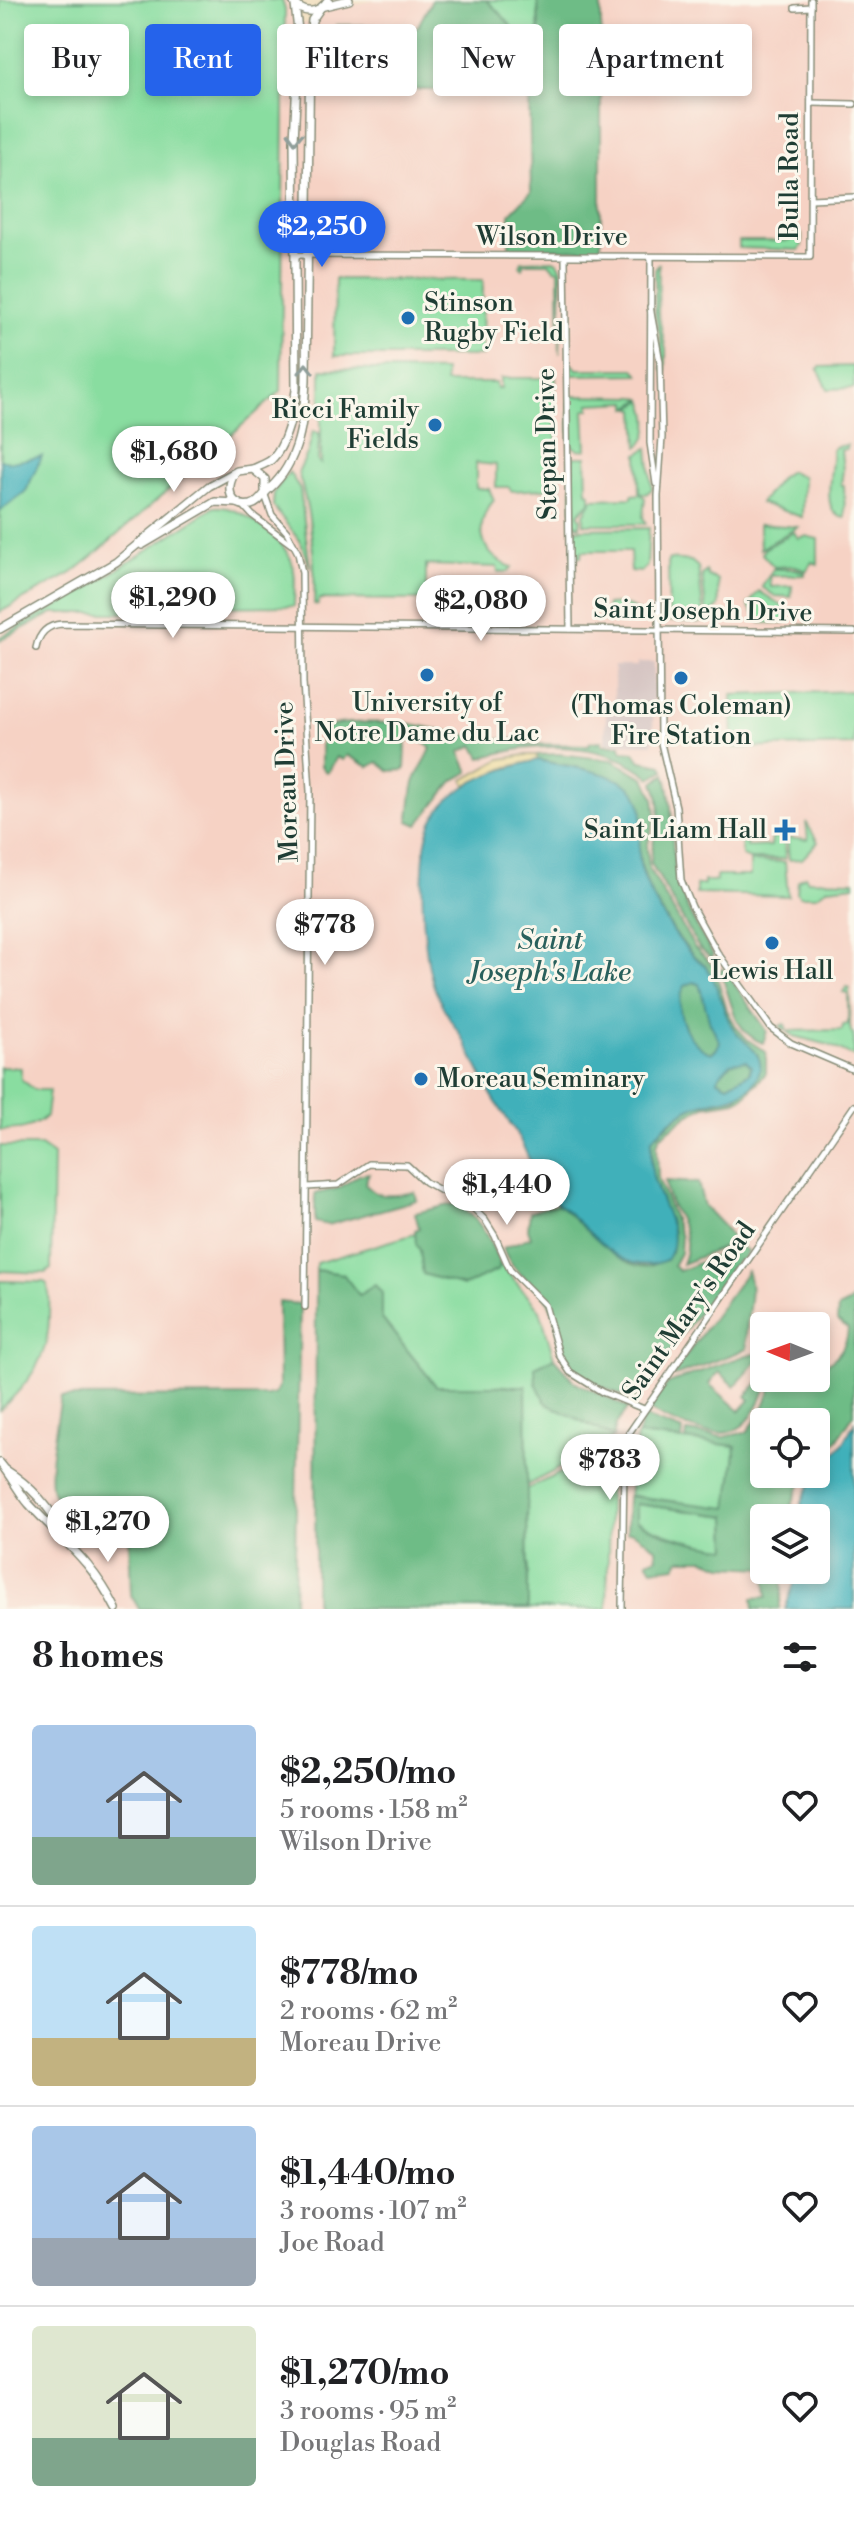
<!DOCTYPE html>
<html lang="en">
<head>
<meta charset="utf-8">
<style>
	:root { --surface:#fff; --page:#f6f6f6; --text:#202124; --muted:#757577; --line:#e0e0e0; --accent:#2563eb }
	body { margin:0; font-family:"Libre Bodoni",serif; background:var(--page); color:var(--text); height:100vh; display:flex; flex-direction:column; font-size:30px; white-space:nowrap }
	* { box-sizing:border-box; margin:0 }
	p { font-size:26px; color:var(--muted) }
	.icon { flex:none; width:44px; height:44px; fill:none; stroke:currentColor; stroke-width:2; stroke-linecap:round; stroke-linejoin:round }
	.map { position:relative; height:1609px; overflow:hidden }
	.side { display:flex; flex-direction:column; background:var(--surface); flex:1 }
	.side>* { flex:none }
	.guide { position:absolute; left:24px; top:24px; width:806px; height:72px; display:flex; gap:16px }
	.needle { width:52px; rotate:271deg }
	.fabs { position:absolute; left:750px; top:1312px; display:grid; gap:16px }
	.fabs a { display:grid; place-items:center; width:80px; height:80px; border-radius:8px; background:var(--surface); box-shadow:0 4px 12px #0003; font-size:40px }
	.price { position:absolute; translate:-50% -68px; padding:0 18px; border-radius:28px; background:#fff; color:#222; font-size:26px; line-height:52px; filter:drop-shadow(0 2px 4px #0008) }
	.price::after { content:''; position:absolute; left:50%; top:48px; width:24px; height:18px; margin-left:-12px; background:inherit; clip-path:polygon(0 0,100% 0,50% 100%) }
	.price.current { background:var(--accent); color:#fff }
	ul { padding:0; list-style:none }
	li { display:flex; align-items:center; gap:24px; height:200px; padding:0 32px }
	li+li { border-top:2px solid var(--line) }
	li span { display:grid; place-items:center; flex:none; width:224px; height:160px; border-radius:8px; color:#555 }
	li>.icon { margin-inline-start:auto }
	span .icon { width:96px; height:96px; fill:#fffc; stroke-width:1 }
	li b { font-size:34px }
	h2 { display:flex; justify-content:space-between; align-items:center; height:96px; padding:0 32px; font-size:34px }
	.tag { padding:0 28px; border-radius:8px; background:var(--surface); box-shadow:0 4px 12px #0003; font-size:28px; line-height:72px }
	.tag.current { background:var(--accent); color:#fff }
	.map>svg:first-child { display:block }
</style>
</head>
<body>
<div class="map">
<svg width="854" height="1609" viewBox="0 0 854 1609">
	<rect width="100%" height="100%" fill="#fbf7ec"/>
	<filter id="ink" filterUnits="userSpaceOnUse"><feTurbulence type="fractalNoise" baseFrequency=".0125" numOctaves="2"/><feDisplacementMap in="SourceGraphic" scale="16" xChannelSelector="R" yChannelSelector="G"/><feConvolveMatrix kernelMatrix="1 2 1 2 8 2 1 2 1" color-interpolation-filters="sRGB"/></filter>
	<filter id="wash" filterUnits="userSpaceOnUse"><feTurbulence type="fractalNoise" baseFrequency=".006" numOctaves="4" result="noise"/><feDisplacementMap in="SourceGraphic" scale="32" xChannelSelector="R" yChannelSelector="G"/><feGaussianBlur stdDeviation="1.8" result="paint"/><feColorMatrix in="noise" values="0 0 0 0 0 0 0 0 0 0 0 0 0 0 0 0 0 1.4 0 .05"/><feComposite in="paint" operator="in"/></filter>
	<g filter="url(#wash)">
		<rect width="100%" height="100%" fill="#f0ddbb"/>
		<path fill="#f6d2c4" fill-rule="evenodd" d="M0,0h288l6,23h21l5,-7 12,-8 43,-8h479v1609h-854zM764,1326h52v52h-52zM764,1422h52v52h-52zM764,1518h52v52h-52z"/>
		<polygon fill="#d1bfbe" points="637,662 654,662 653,744 605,743 606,714 614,713 614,666 637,666"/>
		<g fill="#89dda0" stroke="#548d6a" stroke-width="2">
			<polygon points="0,0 282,0 285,10 281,391 93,556 72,573 0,612"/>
			<path d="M486,0h52l1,74 -7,1c-11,-10 -8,-16 -11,-29 -6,-19 -21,-33 -35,-46z"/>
			<polygon points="797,232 802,234 802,246 799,250 739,248 739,241 790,241 790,236 796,235"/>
			<polygon points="553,260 558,262 562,269 560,354 559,270 554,269 549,263 524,263 522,268 520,266 522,261"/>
			<polygon points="659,263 658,313 666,350 666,373 662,369 661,341 655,314 655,270"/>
			<polygon points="335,279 483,280 482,356 334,356"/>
			<polygon points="573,364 577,369 634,369 639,374 572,375 569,374 569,367"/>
			<polygon points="854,366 854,388 828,389 818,369 820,367"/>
			<path d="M321,369l124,2v12h51l1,5h4v-10h55l-2,31 4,50 -10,5 10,5 2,19 -49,3 -2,-4h-13v-22l-20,-2v25l13,1 5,11c-22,25 -13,57 18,67l-4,5h-10l-1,-5 -71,-2v35l-107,-1 -1,6 -4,-1c2,-38 -3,-94 -16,-131l10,-21 5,-21 6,2 -1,29 3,2z"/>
			<polygon points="569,396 636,397 642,399 628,408 628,402 590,404 590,409 584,411 586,450 578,450 570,444"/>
			<path d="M643,400c7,14 9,39 -5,47l-2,-38 -5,-1z"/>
			<path d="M847,445l-1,4 -5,1 2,20 -2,15h3l1,33c-27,-4 -11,-48 -13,-67l3,-4z"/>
			<polygon points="648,448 652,489 646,494 639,492 638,454"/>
			<polygon points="573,457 586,457 587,492 590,493 590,502 578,514 581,518 580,526 575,525 572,507"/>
			<polygon points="790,471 803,477 802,517 760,503 781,477"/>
			<polygon points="289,472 300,489 310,568 301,543 273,506 274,492"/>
			<polygon points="641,494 645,498 643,517 646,524 584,524 584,514 593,499 632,498 632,495"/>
			<path d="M214,507c24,-4 71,33 78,55 5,14 2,30 2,44l-108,1 -41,6h-92l-53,27v-3l81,-44z"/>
			<polygon points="759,524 798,527 760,549"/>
			<polygon points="649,528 647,566 641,572 631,571 630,551 582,551 581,557 572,554 576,529"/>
			<polygon points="794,532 798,538 805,536 818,539 818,564 812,562 806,571 796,566 774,567 762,554 764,549"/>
			<polygon points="670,559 691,561 698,567 704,619 699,623 669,621 668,560"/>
			<polygon points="773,569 796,569 805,573 805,575 770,576 771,587 792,586 791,597 775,596 762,587"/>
			<polygon points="706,571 708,576 718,580 719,606 707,617 702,575"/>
			<polygon points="759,591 786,608 785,623 761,623 748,605"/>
			<path d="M607,605c19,-2 28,2 40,16h-42z"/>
			<polygon points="854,691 854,745 733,748 732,695"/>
			<polygon points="806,822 818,842 802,859 789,860 787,838 808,840"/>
			<polygon points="741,832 752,832 746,835 747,847 771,846 772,838 784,838 785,859 750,859 742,856"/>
			<polygon points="750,861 785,862 788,896 696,894 696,885 704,885 704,881 716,881 716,876 750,876"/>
			<polygon points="805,876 808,880 854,881 854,885 828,888 816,896 800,896 797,893 798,881"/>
			<polygon points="847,987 849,988 850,1028 854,1036 854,1057 829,1045 794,1036 780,1026 785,1024 787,1031 842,1030 843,1025 848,1024 848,993 843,992"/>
			<path d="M0,1067l21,1v11l14,11h14l-3,26c-13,13 -28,14 -46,14z"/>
			<polygon points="0,1146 40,1146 53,1155 51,1265 51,1269 45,1273 0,1271"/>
			<polygon points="415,1234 420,1250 423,1274 463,1286 498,1270 500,1264 540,1310 554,1358 535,1367 546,1403 613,1437 603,1446 527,1485 526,1387 436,1386 382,1319 382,1292 375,1286 359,1295 343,1274 316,1270 316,1263"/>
			<path d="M0,1281l44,1 3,2c4,10 2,21 2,32 0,41 -20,67 -49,94z"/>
			<polygon points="637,1435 736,1446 728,1509 629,1495"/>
			<polygon points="610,1449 607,1609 528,1609 527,1489"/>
			<path d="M636,1504l91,12 1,33c-32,-6 -63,-13 -92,-28z"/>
		</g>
		<g fill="#6ebc86" stroke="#467c5d" stroke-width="2" fill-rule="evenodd">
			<path d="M432,0h54c23,21 34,31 36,63l13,13 4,-2 1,-10 -2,-64h63v250l-92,-2 1,-34 21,-22 -2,-99 -200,-6 5,-16v-42l3,-4h41l18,8 16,-1 7,-8z"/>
			<path d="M406,723l84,17 33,-1v5l66,1 1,-3 12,-1v4h19l1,6 12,1 7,9 21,4 2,5 -13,8c-44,-38 -117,-36 -170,-20l-7,-13 -14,7 9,20 -15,8 -36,45 -9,-4v-4c2,-11 2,-24 5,-34 4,-13 13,-23 17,-35l-18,-12 -7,7 -1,27 -16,1 -11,-9 -9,5 -22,-12 -4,5 -6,-3 -8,14 -3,1 -5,-6v-35c14,-13 65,-7 85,-8z"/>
			<path d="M559,754l53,6 33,18 9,20 2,17 -9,32 2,21 45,79 20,20 13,43 10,18 11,12 18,12v21l-22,24 -8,4 -31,5 -17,9 -28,22 -3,7 1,34 23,59 -1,16 -7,13 6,5 60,-25 9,5 -4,7 -8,4 -102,138c-28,-12 -63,-21 -73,-53 -5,-15 -5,-34 -14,-48 -15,-21 -33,-22 -44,-51l28,-11 -3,-8 2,-17 27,-8c23,15 63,69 93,62 8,-2 15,-9 21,-13l2,-21 -21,-58v-35l30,-26 16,-8 38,-7 14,-11 8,-32 -20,-20 -11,-16 -21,-53 -12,-9 -19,-24 -24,-39 -11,-32 -2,-16 3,-34 -24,-32 -36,-12 -43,-8 -2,-5z"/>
			<path d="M665,774c9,29 6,58 9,88 4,35 22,64 39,93l-2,3 -12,-10 -48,-85c0,-32 17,-47 3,-80z"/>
			<path d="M723,968l44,63 -4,12c-32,-12 -31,-45 -43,-72z"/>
			<path d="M693,982l6,2 21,59 -4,7 -6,3c-24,-10 -38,-44 -25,-67z"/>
			<path d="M746,1060l5,6 -2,7 -21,12 -10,-5c3,-13 15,-19 28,-20z"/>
			<path d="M369,1173l-4,10c12,18 31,12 50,9l2,8 -89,25 -13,-3v-28l24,-6 20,-13z"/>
			<path d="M665,1181l33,2 6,23 20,21 11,16 -53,21c15,-37 -15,-50 -17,-83z"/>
			<path d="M453,1204c27,10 36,36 47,60l-2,6 -35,16 -40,-12 -3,-24 -4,-6 -1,-14 4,-2 -4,-15z"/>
			<polygon points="316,1270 343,1274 359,1295 375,1285 382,1293 382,1319 436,1386 526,1386 528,1609 315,1609"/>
			<path d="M747,1271c10,24 -5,52 0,78l-72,27 -2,-2z"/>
			<path d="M854,1300v114l-17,26 -21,19v-37h-52v52h40l-17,44h-23v50l-41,-2 -19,-7h-24l-4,7 -24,3 -5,-8 10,-4 -1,-9 -23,-16h-6l1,-36 100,12 8,-62 -50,-6 1,-8 37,5 23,-5c14,-17 22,-33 27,-54h42v-9c18,-6 31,-21 32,-40l-11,-8 1,-13zM636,1504l91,12 1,32c-31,-3 -65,-12 -92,-27z"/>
			<path d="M278,1302l22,2 -6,305h-155l-8,-14 -2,-58 -3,-6c-17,-7 -61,-23 -72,-36 -10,-12 4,-79 7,-98l206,-1 8,-2 4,-8z"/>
			<path d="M764,1353v12l-6,-5 -23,26 -16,-14 -10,12 31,27 10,-11 -4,-4 18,-20v2h5c-6,18 -15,44 -34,52 -21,10 -66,-8 -85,-19l-1,-3 19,-25 79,-28z"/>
			<polygon points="554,1358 575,1382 628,1408 616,1425 613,1437 546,1403 536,1383 535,1367"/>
			<polygon points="644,1417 683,1431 682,1440 637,1435"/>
			<polygon points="765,1570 781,1570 782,1592 779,1609 754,1609 753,1598 767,1597"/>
		</g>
		<polygon fill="#eeda9e" stroke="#868c69" stroke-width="2" points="525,755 536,755 538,760 508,767 466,785 464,780 501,759"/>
		<g fill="#40b0ba" stroke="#307677" stroke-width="2" fill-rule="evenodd">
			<polygon points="42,456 26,491 0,511 0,460 12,462"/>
			<path d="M538,760c26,7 79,10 97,32 15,19 0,50 5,72 6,25 21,49 35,70 6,8 13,18 20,24 5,4 10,6 13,12 13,18 13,42 27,61 8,11 29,22 25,39 -9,32 -40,26 -64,36 -18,7 -31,19 -44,33 -1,13 -2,25 1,38 6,27 32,57 13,83 -41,18 -68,-21 -96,-46 -8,-8 -16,-12 -23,-20 -13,-19 -19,-40 -30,-60 -7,-12 -16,-23 -23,-35 -12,-20 -20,-41 -31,-60 -12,-19 -25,-37 -31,-59 -10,-34 -16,-132 2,-162 22,-37 65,-48 104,-58zM693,982l6,2 11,39 10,19 -4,8 -5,3c-25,-9 -39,-44 -26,-67zM746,1061l5,5 -1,7 -22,12 -10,-5 1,-4 12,-13z"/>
			<path d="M854,1423v186h-69l11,-31 -5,-8h25v-52h-16c-2,-27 26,-53 41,-72 6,-7 8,-15 13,-23z"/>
		</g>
	</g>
	<g filter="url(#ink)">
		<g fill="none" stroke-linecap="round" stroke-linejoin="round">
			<g stroke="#888d78" stroke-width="8">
				<g id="minor">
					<polyline points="795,8 811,7"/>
					<polyline points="811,103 854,104"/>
					<polyline points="811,199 854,197"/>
					<polyline points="295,255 810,257 811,0"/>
					<polyline points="565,257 570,629"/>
					<polyline points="651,257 650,443 656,484"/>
					<polyline points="650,307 660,362 662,437 658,496 660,739 676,807 681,880 692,907 717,952 771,1028 791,1043 854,1070"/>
					<polyline points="265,495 272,515 287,532 298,553 302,573 303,683 310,791 305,1307"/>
					<polyline points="243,505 252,515 291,544"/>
					<path d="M36,648c3,-15 11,-23 26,-24l792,8"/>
					<polyline points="307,1187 338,1185 369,1164 407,1165 425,1182 473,1208 485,1220 495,1236 510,1270 545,1305 559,1355 570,1372 602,1392 644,1409"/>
					<polyline points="622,1609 624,1464 629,1433 854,1106"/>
				</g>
			</g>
			<g stroke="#888d78" stroke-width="10">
				<g id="tertiary">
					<path d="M292,0c10,15 26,15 36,0"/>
					<polyline points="324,6 349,0"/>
					<path d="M253,469c6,-3 13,-5 18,-9 15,-13 23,-51 25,-70l-2,-250 5,-101 -4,-34"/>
					<path d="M265,490v-11l-12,-10 -16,2c-13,13 -8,38 14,34 9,-2 12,-11 18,-16 31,-27 35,-70 37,-109l4,-341 2,-19 7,-10"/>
					<polyline points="142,545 215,502 238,503"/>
					<polyline points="0,629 116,562 209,486 235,472"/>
					<path d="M0,1463c11,13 18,28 29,41 34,37 63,57 87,105"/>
					<path d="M6,1470c27,17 46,40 60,67"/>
				</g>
			</g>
			<use href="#minor" stroke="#fff" stroke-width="5"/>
			<use href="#tertiary" stroke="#fff" stroke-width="7"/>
		</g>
		<defs><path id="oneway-chevron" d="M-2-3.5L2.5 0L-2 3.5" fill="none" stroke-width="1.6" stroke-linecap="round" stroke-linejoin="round" transform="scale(2)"/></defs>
		<g stroke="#8f9e9a">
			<use href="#oneway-chevron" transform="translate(295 138) rotate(92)"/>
			<use href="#oneway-chevron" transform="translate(306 369) rotate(-90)"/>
		</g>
	</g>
	<g fill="#1f6fb2" stroke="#fbf7ec" stroke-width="3">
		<circle cx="408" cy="318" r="8"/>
		<circle cx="435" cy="425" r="8"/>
		<circle cx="427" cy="675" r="8"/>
		<circle cx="681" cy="678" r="8"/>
		<path d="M781 818h8v8h8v8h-8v8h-8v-8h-8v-8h8z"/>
		<circle cx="772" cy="943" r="8"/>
		<circle cx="421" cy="1079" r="8"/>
	</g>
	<g text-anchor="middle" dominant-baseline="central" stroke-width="6" stroke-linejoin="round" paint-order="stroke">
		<g font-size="26" fill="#1f3d34" stroke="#fbf7ec">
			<text transform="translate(790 176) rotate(-90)">Bulla Road</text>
			<text x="552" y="237">Wilson Drive</text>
			<text transform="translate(547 444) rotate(-91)">Stepan Drive</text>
			<text transform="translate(703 611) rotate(1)">Saint Joseph Drive</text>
			<text transform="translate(287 782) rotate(-92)">Moreau Drive</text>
			<text transform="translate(689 1311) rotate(-55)">Saint Mary's Road</text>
		</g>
		<g font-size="26" fill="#1f3d34" stroke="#fbf7ec">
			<text x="424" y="303" text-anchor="start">Stinson<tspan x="424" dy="30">Rugby Field</tspan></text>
			<text x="419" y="410" text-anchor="end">Ricci Family<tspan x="419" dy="30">Fields</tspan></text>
			<text x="427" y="703">University of<tspan x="427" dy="30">Notre Dame du Lac</tspan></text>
			<text x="681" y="706">(Thomas Coleman)<tspan x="681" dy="30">Fire Station</tspan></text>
			<text x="767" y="830" text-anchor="end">Saint Liam Hall</text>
			<text x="772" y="971">Lewis Hall</text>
			<text x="437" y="1079" text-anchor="start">Moreau Seminary</text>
		</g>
		<g font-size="28" font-style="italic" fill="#29605c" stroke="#fbf7ec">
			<text x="550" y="940">Saint<tspan x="550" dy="32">Joseph's Lake</tspan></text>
		</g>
	</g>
</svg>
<div class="fabs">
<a><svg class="needle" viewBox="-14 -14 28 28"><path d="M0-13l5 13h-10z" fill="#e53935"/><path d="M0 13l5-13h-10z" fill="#757577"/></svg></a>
<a><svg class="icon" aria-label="locate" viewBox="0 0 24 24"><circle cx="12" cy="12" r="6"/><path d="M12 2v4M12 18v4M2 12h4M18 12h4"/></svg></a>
<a><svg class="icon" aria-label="layers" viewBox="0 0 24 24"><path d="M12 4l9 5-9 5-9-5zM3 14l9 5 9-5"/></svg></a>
</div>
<b class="price current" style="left:322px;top:269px">$2,250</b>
<b class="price" style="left:174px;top:494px">$1,680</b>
<b class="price" style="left:173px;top:640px">$1,290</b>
<b class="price" style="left:481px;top:643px">$2,080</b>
<b class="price" style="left:325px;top:967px">$778</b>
<b class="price" style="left:507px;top:1227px">$1,440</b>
<b class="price" style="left:610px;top:1502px">$783</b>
<b class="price" style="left:108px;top:1564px">$1,270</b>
<div class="guide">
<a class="tag">Buy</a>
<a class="tag current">Rent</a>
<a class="tag">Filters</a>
<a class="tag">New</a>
<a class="tag">Apartment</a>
</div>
</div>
<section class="side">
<h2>8 homes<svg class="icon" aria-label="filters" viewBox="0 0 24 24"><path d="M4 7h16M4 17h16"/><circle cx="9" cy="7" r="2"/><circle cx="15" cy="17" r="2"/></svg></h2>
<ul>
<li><span style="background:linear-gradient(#a9c7e8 70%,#7fa58c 0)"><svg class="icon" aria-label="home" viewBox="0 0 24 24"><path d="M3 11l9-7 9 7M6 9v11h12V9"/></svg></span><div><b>$2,250/mo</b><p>5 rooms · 158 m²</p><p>Wilson Drive</p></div><svg class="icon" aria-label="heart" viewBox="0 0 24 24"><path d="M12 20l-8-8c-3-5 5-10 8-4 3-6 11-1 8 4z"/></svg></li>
<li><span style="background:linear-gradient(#bfe0f5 70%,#c2b280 0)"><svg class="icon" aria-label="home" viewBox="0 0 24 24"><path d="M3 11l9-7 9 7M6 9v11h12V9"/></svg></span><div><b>$778/mo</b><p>2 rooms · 62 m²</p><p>Moreau Drive</p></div><svg class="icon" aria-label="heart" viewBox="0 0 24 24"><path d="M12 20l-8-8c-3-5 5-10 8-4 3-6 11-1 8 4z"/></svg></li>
<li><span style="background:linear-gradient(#a9c7e8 70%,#9aa5b1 0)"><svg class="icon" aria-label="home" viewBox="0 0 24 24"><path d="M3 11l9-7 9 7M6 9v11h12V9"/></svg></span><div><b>$1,440/mo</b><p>3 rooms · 107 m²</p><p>Joe Road</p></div><svg class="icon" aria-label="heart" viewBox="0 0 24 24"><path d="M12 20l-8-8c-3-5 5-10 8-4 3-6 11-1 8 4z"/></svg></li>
<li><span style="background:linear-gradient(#dfe7d0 70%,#7fa58c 0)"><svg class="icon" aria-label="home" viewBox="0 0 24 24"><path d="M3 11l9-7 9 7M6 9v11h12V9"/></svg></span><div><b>$1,270/mo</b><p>3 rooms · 95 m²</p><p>Douglas Road</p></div><svg class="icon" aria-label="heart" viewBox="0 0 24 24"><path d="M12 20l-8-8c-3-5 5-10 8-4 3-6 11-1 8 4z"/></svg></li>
</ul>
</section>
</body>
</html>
